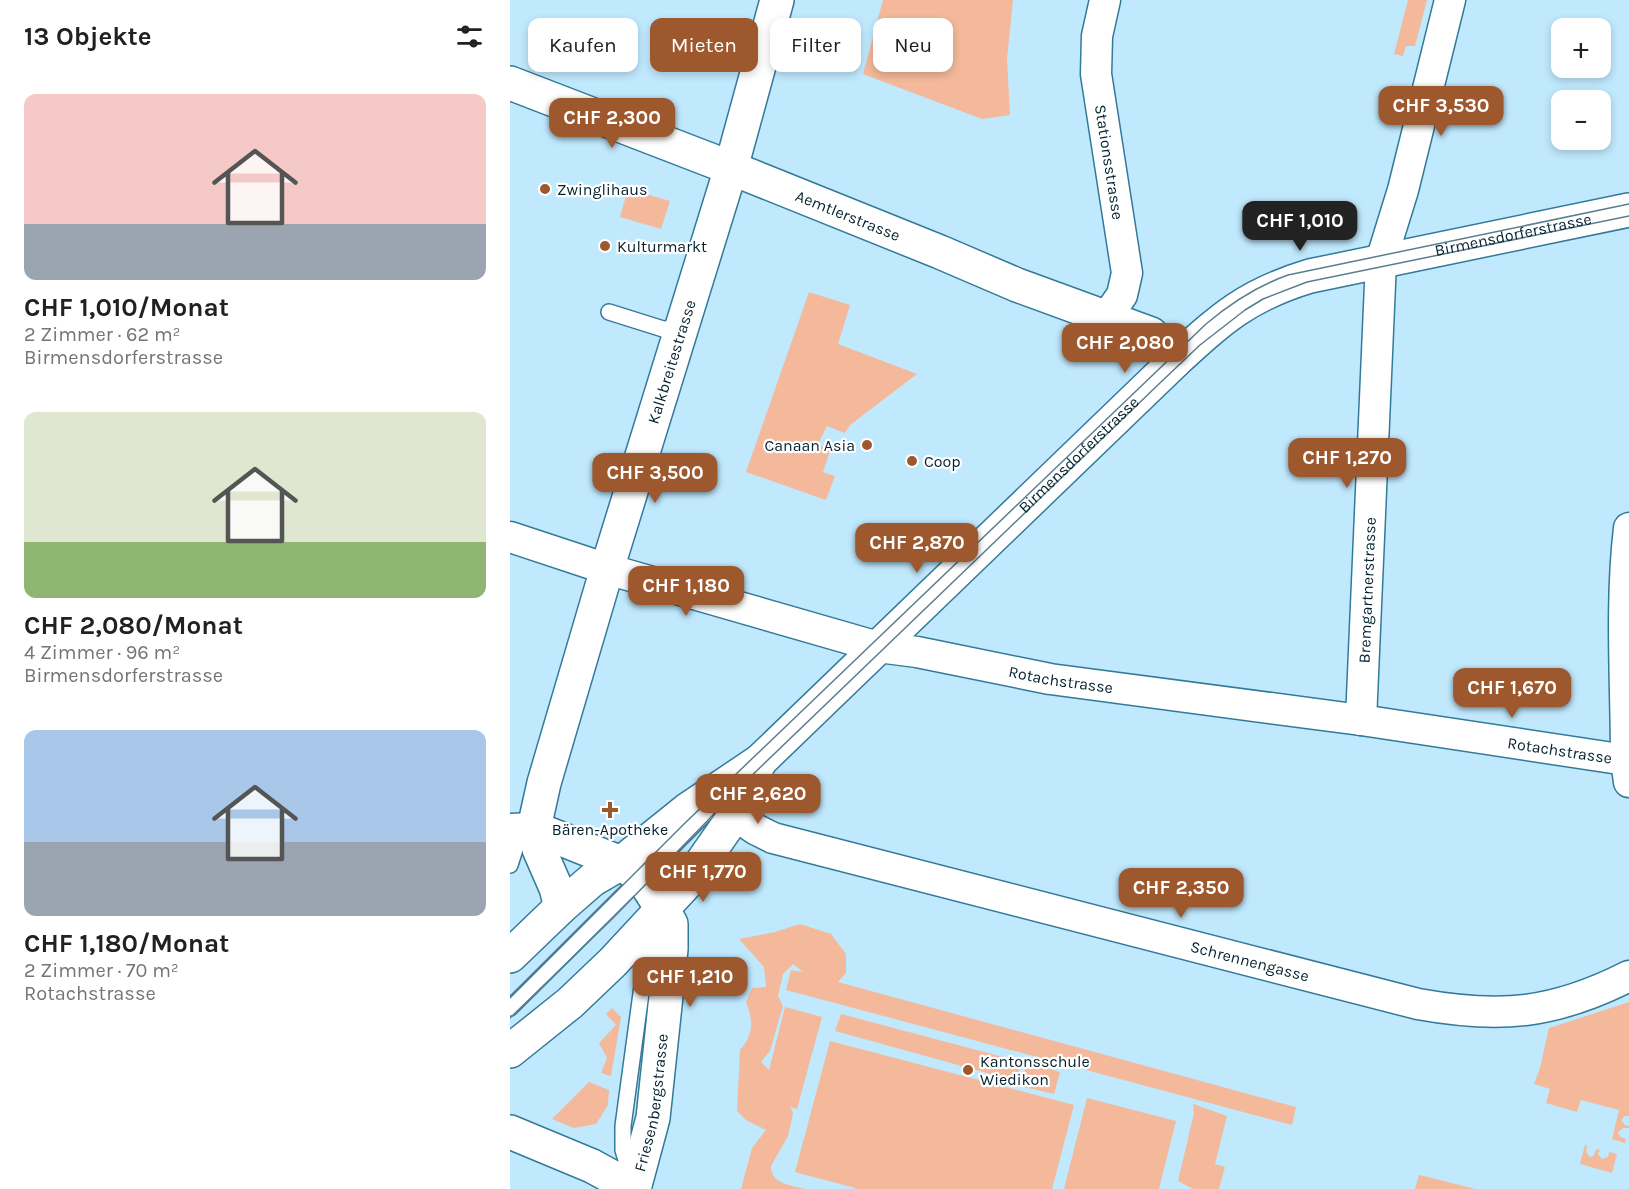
<!DOCTYPE html>
<html lang="de">
<head>
<meta charset="utf-8">
<style>
	:root { --surface:#fff; --page:#f6f6f6; --text:#202124; --muted:#757577; --accent:#9e582e }
	body { margin:0; font-family:Karla,sans-serif; background:var(--page); color:var(--text); height:100vh; display:flex; flex-direction:column; font-size:22px; white-space:nowrap }
	* { box-sizing:border-box; margin:0 }
	p { font-size:20px; color:var(--muted) }
	.icon { flex:none; width:33px; height:33px; fill:none; stroke:currentColor; stroke-width:2; stroke-linecap:round; stroke-linejoin:round }
	.map { position:relative; flex:1; overflow:hidden }
	.side { display:flex; flex-direction:column; background:var(--surface); width:510px }
	.side>* { flex:none }
	.guide { position:absolute; left:18px; top:18px; width:570px; height:54px; display:flex; gap:12px }
	.buttons { position:absolute; left:1041px; top:18px; display:grid; gap:12px }
	.buttons a { display:grid; place-items:center; width:60px; height:60px; border-radius:12px; background:var(--surface); box-shadow:0 3px 9px #0003; font-size:30px }
	.price { position:absolute; translate:-50% -51px; padding:0 14px; border-radius:12px; background:var(--accent); color:#fff; font-size:20px; line-height:39px; filter:drop-shadow(0 2px 3px #0008) }
	.price::after { content:''; position:absolute; left:50%; top:36px; width:18px; height:14px; margin-left:-9px; background:inherit; clip-path:polygon(0 0,100% 0,50% 100%) }
	.price.current { background:#222; color:#fff }
	ul { padding:0; list-style:none }
	li { display:grid; align-content:center; gap:12px; height:318px; padding:0 24px }
	li span { display:grid; place-items:center; height:186px; border-radius:12px; color:#555 }
	li>.icon { margin-inline-start:auto }
	span .icon { width:108px; height:108px; fill:#fffc; stroke-width:1 }
	li b { font-size:26px }
	h2 { display:flex; justify-content:space-between; align-items:center; height:72px; padding:0 24px; font-size:26px }
	.chip { padding:0 21px; border-radius:12px; background:var(--surface); box-shadow:0 3px 9px #0003; font-size:21px; line-height:54px }
	.chip.current { background:var(--accent); color:#fff }
	main { display:flex; flex:1; min-height:0 }
	.map>svg:first-child { display:block }
</style>
</head>
<body>
<main>
<section class="side">
<h2>13 Objekte<svg class="icon" aria-label="filters" viewBox="0 0 24 24"><path d="M4 7h16M4 17h16"/><circle cx="9" cy="7" r="2"/><circle cx="15" cy="17" r="2"/></svg></h2>
<ul>
<li><span style="background:linear-gradient(#f6c9c9 70%,#9aa5b1 0)"><svg class="icon" aria-label="home" viewBox="0 0 24 24"><path d="M3 11l9-7 9 7M6 9v11h12V9"/></svg></span><div><b>CHF 1,010/Monat</b><p>2 Zimmer · 62 m²</p><p>Birmensdorferstrasse</p></div></li>
<li><span style="background:linear-gradient(#dfe7d0 70%,#8fb573 0)"><svg class="icon" aria-label="home" viewBox="0 0 24 24"><path d="M3 11l9-7 9 7M6 9v11h12V9"/></svg></span><div><b>CHF 2,080/Monat</b><p>4 Zimmer · 96 m²</p><p>Birmensdorferstrasse</p></div></li>
<li><span style="background:linear-gradient(#a9c7e8 60%,#9aa5b1 0)"><svg class="icon" aria-label="home" viewBox="0 0 24 24"><path d="M3 11l9-7 9 7M6 9v11h12V9"/></svg></span><div><b>CHF 1,180/Monat</b><p>2 Zimmer · 70 m²</p><p>Rotachstrasse</p></div></li>
</ul>
</section>
<div class="map">
<svg width="1119" height="1189" viewBox="0 0 1119 1189">
	<rect width="100%" height="100%" fill="#c0e9fe"/>
	<g fill="#f3b99a">
		<polygon points="373,0 503,0 497,59 500,115 472,119 353,74"/>
		<polygon points="898,0 917,0 905,46 896,46 893,56 884,54"/>
		<polygon points="118,189 160,201 151,229 110,217"/>
		<polygon points="299,292 340,305 328,344 407,374 340,425 335,433 317,426 308,444 320,451 313,472 325,476 316,500 236,472"/>
		<path d="M290,924l31,10 15,20v19l-8,9 458,125 -4,18 -506,-135 5,-20 12,2 -10,-8 -10,10 -5,22 5,10 -13,45 -9,11 8,8 16,-63 37,10 -25,92 -7,-2 3,6 -5,23 -17,30c0,18 19,19 34,23h-64l11,-41 14,-18 -20,-10 -9,-9 3,-61c14,-15 13,-30 6,-48l6,-14 14,-1 -2,-20 -25,-28 36,-7z"/>
		<polygon points="1119,1002 1119,1116 1115,1116 1111,1120 1115,1125 1119,1126 1119,1128 1113,1128 1108,1132 1110,1137 1116,1139 1115,1143 1102,1139 1109,1110 1071,1100 1067,1112 1036,1103 1040,1089 1024,1084 1030,1068 1039,1028"/>
		<polygon points="102,1008 111,1017 101,1076 91,1073 97,1058 89,1043 106,1025 96,1014"/>
		<polygon points="331,1014 512,1062 506,1081 325,1031"/>
		<polygon points="320,1041 564,1105 542,1189 345,1189 345,1188 285,1172"/>
		<polygon points="517,1063 550,1072 544,1094 510,1086"/>
		<polygon points="79,1082 99,1090 98,1105 86,1124 64,1128 42,1119"/>
		<polygon points="577,1098 666,1121 649,1189 554,1189"/>
		<polygon points="683,1104 717,1116 705,1164 715,1167 709,1189 683,1189 668,1181 684,1113"/>
		<polygon points="1075,1145 1077,1146 1076,1152 1080,1157 1083,1156 1087,1149 1090,1150 1088,1154 1092,1159 1098,1157 1099,1152 1107,1154 1102,1173 1070,1164"/>
		<polygon points="909,1175 914,1176 965,1189 905,1189"/>
	</g>
	<g fill="none" stroke-linecap="round" stroke-linejoin="round">
		<g stroke="#337a99" stroke-width="18">
			<g id="service">
				<polyline points="99,312 153,329 173,328"/>
				<polyline points="0,865 6,846 21,830"/>
				<polyline points="0,1008 196,813"/>
				<polyline points="121,1177 113,1150 113,1126 135,964 146,930"/>
			</g>
		</g>
		<g stroke="#337a99" stroke-width="33">
			<g id="minor">
				<path id="s1" d="M595,0l-8,36 -1,38 31,199 -5,22 -16,23"/>
				<path d="M1119,528c-9,77 -3,155 -3,232l3,22"/>
				<path id="s2" d="M0,537l97,32 271,78 39,5 133,27 311,41 265,40"/>
				<path id="s3" d="M851,720l20,-459 22,-71 47,-190"/>
				<path id="s4" d="M225,815l20,14 18,9 645,166c83,15 136,10 211,-28"/>
				<polyline points="0,829 24,828"/>
			</g>
		</g>
		<g stroke="#337a99" stroke-width="36">
			<g id="tertiary">
				<path id="s5" d="M0,83l221,85 209,84 77,33 134,49 24,27"/>
				<polyline points="24,828 111,863"/>
				<path id="s6" d="M51,907l-5,-19 -17,-39 -5,-21 10,-45 63,-214 124,-401 46,-168"/>
				<path id="s7" d="M0,1132l82,34 42,23 19,-71 18,-169v-25l-8,-14"/>
			</g>
		</g>
		<g stroke="#337a99" stroke-width="36">
			<g id="secondary">
				<polyline points="111,863 132,878 153,910"/>
				<path id="s8" d="M0,956l51,-49 31,-27 29,-17 66,-53 73,-49 415,-400c47,-43 72,-66 135,-85l319,-66"/>
				<polyline points="0,1051 60,1003 103,962 181,878 225,815 250,761"/>
			</g>
		</g>
		<use href="#service" stroke="#fff" stroke-width="15"/>
		<use href="#minor" stroke="#fff" stroke-width="30"/>
		<use href="#tertiary" stroke="#fff" stroke-width="33"/>
		<use href="#secondary" stroke="#fff" stroke-width="33"/>
		<g stroke="#5b7e8e" stroke-width="1.5">
			<path d="M0,998l176,-176 520,-498c25,-21 51,-38 82,-49l341,-71"/>
			<polyline points="0,1018 103,918 235,782 651,382 690,345 735,310 753,299 797,282 1119,216"/>
		</g>
	</g>
	<g fill="#9e582e" stroke="#fff" stroke-width="2">
		<circle cx="35" cy="189" r="6"/>
		<circle cx="95" cy="246" r="6"/>
		<circle cx="357" cy="445" r="6"/>
		<circle cx="402" cy="461" r="6"/>
		<path d="M97 801h6v6h6v6h-6v6h-6v-6h-6v-6h6z"/>
		<circle cx="458" cy="1070" r="6"/>
	</g>
	<g text-anchor="middle" dominant-baseline="central" stroke-width="4.5" stroke-linejoin="round" paint-order="stroke">
		<g font-size="16" fill="#05232f" stroke="#fff">
			<text stroke="none"><textPath href="#s1" startOffset="164">Stationsstrasse</textPath></text>
			<text stroke="none"><textPath href="#s5" startOffset="363">Aemtlerstrasse</textPath></text>
			<text stroke="none"><textPath href="#s8" startOffset="1263">Birmensdorferstrasse</textPath></text>
			<text stroke="none"><textPath href="#s6" startOffset="570">Kalkbreitestrasse</textPath></text>
			<text stroke="none"><textPath href="#s8" startOffset="760">Birmensdorferstrasse</textPath></text>
			<text stroke="none"><textPath href="#s3" startOffset="130">Bremgartnerstrasse</textPath></text>
			<text stroke="none"><textPath href="#s2" startOffset="570">Rotachstrasse</textPath></text>
			<text stroke="none"><textPath href="#s2" startOffset="1074">Rotachstrasse</textPath></text>
			<text stroke="none"><textPath href="#s4" startOffset="537">Schrennengasse</textPath></text>
			<text stroke="none"><textPath href="#s7" startOffset="225">Friesenbergstrasse</textPath></text>
		</g>
		<g font-size="16" fill="#05232f" stroke="#fff" text-anchor="start">
			<text x="47" y="189">Zwinglihaus</text>
			<text x="107" y="246">Kulturmarkt</text>
			<text x="345" y="445" text-anchor="end">Canaan Asia</text>
			<text x="414" y="461">Coop</text>
			<text x="100" y="829" text-anchor="middle">Bären-Apotheke</text>
			<text x="470" y="1061">Kantonsschule<tspan x="470" dy="18">Wiedikon</tspan></text>
		</g>
	</g>
</svg>
<div class="buttons">
<a>+</a>
<a>−</a>
</div>
<b class="price" style="left:931px;top:137px">CHF 3,530</b>
<b class="price" style="left:102px;top:149px">CHF 2,300</b>
<b class="price current" style="left:790px;top:252px">CHF 1,010</b>
<b class="price" style="left:615px;top:374px">CHF 2,080</b>
<b class="price" style="left:837px;top:489px">CHF 1,270</b>
<b class="price" style="left:145px;top:504px">CHF 3,500</b>
<b class="price" style="left:407px;top:574px">CHF 2,870</b>
<b class="price" style="left:176px;top:617px">CHF 1,180</b>
<b class="price" style="left:1002px;top:719px">CHF 1,670</b>
<b class="price" style="left:248px;top:825px">CHF 2,620</b>
<b class="price" style="left:193px;top:903px">CHF 1,770</b>
<b class="price" style="left:671px;top:919px">CHF 2,350</b>
<b class="price" style="left:180px;top:1008px">CHF 1,210</b>
<div class="guide">
<a class="chip">Kaufen</a>
<a class="chip current">Mieten</a>
<a class="chip">Filter</a>
<a class="chip">Neu</a>
</div>
</div>
</main>
</body>
</html>
